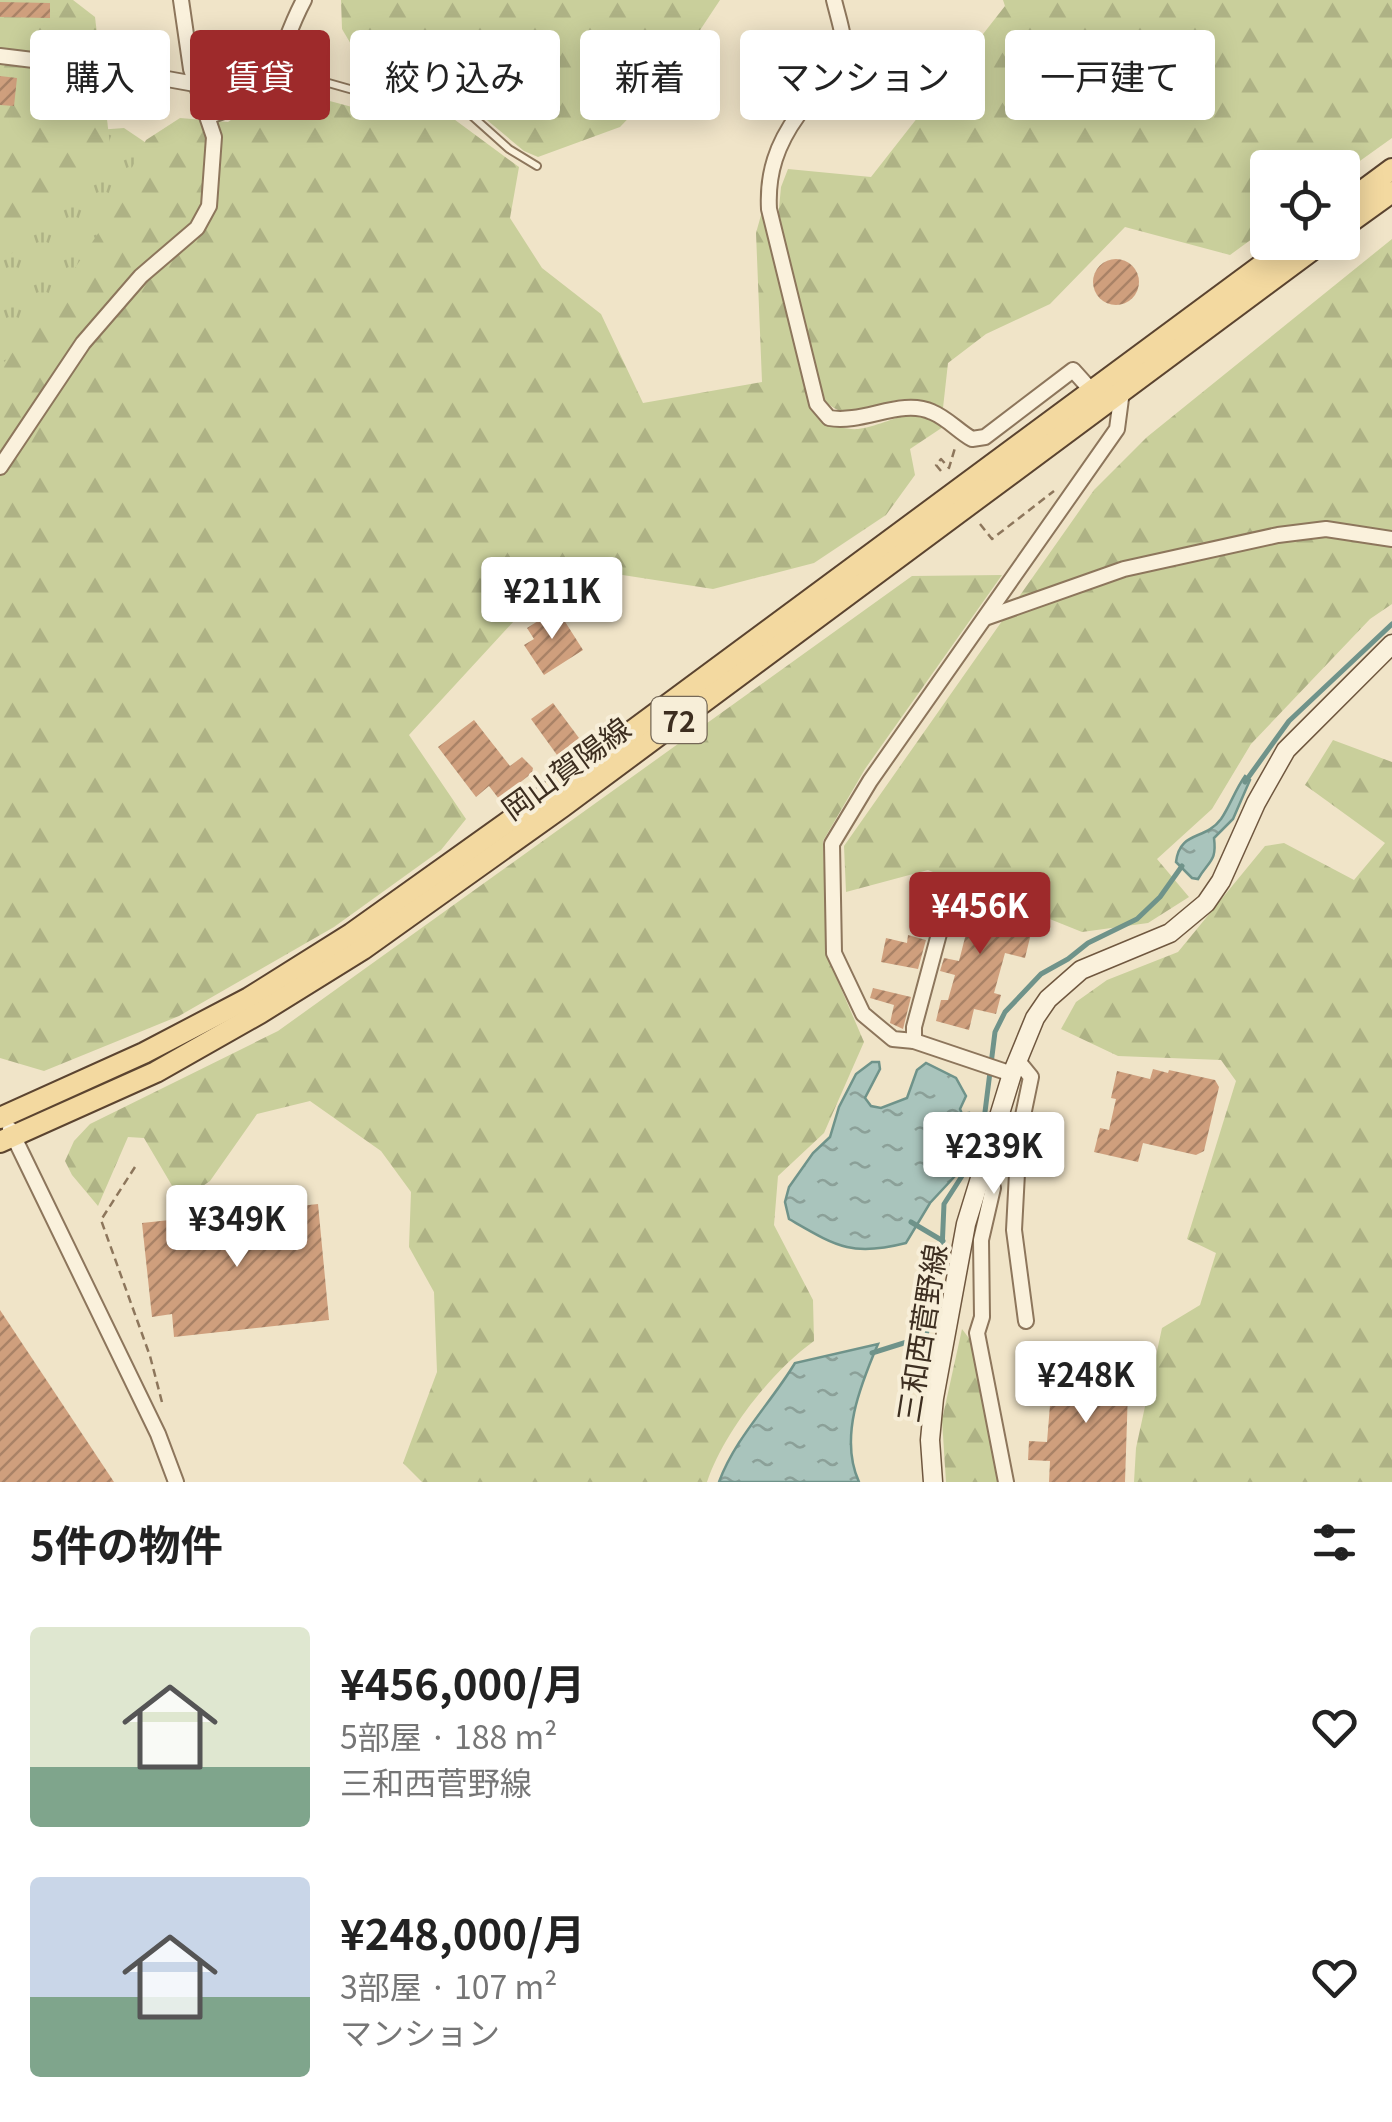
<!DOCTYPE html>
<html lang="ja">
<head>
<meta charset="utf-8">
<style>
	:root { --surface:#fff; --page:#f2f2f2; --text:#222; --muted:#767676; --accent:#9e2a2b }
	body { margin:0; font-family:Georgia,"Noto Sans JP",serif; background:var(--page); color:var(--text); height:100vh; display:flex; flex-direction:column; font-size:38px; white-space:nowrap }
	* { box-sizing:border-box; margin:0 }
	p { font-size:32px; color:var(--muted) }
	.icon { flex:none; width:55px; height:55px; fill:none; stroke:currentColor; stroke-width:2; stroke-linecap:round; stroke-linejoin:round }
	.map { position:relative; height:1482px; overflow:hidden }
	.sheet { display:flex; flex-direction:column; background:var(--surface); flex:1 }
	.sheet>* { flex:none }
	.banner { position:absolute; left:30px; top:30px; width:1332px; height:90px; display:flex; gap:20px }
	.buttons { position:absolute; left:1250px; top:150px; display:grid; gap:20px }
	.buttons a { display:grid; place-items:center; width:110px; height:110px; border-radius:10px; background:var(--surface); box-shadow:0 5px 25px #0003; font-size:50px }
	.price { position:absolute; translate:-50% -85px; padding:0 22px; border-radius:10px; background:#fff; color:#222; font-size:32px; line-height:65px; filter:drop-shadow(0 2px 5px #0008) }
	.price::after { content:''; position:absolute; left:50%; top:60px; width:30px; height:22px; margin-left:-15px; background:inherit; clip-path:polygon(0 0,100% 0,50% 100%) }
	.price.selected { background:var(--accent); color:#fff }
	ul { padding:0; list-style:none }
	li { display:flex; align-items:center; gap:30px; height:250px; padding:0 30px }
	li span { display:grid; place-items:center; flex:none; width:280px; height:200px; border-radius:10px; color:#555 }
	li>.icon { margin-inline-start:auto }
	span .icon { width:120px; height:120px; fill:#fffc; stroke-width:1 }
	li b { font-size:42px }
	h2 { display:flex; justify-content:space-between; align-items:center; height:120px; padding:0 30px; font-size:42px }
	.tag { padding:0 35px; border-radius:10px; background:var(--surface); box-shadow:0 5px 25px #0003; font-size:35px; line-height:90px }
	.tag.selected { background:var(--accent); color:#fff }
	.map>svg:first-child { display:block }
</style>
</head>
<body>
<div class="map">
<svg width="1392" height="1482" viewBox="0 0 1392 1482">
	<defs>
		<pattern id="grass-tufts" width="24" height="20" patternUnits="userSpaceOnUse" patternTransform="scale(2.5)"><rect width="24" height="20" fill="#c9cf9b"/><path d="M3 7l-1-3M5 7V3M7 7l1-3M15 17l-1-3M17 17v-4M19 17l1-3" fill="none" stroke="#aeb285"/></pattern>
		<pattern id="forest-firs" width="22" height="20" patternUnits="userSpaceOnUse" patternTransform="scale(2.5)"><rect width="22" height="20" fill="#c9cf9b"/><path d="M5 1l3.5 6h-7zM16 11l3.5 6h-7z" fill="#aeb285"/></pattern>
		<pattern id="water-ripples" width="26" height="14" patternUnits="userSpaceOnUse" patternTransform="scale(2.5)"><rect width="26" height="14" fill="#a9c4bc"/><path d="M2 4q2-2 4 0t4 0M15 11q2-2 4 0t4 0" fill="none" stroke="#8ba098"/></pattern>
		<pattern id="building-hatch" width="6" height="6" patternUnits="userSpaceOnUse" patternTransform="scale(2.5)"><rect width="6" height="6" fill="#cf9f7d"/><path d="M-1 1l2-2M0 6l6-6M5 7l2-2" fill="none" stroke="#a98266"/></pattern>
	</defs>
	<rect width="100%" height="100%" fill="#f0e4c8"/>
	<polygon fill="url(#grass-tufts)" points="124,128 167,157 0,430 0,173 70,132"/>
	<g fill="url(#forest-firs)">
		<polygon points="0,0 73,0 95,17 110,145 22,246 0,262"/>
		<polygon points="341,0 720,0 671,74 620,127 538,157 524,151 457,95 435,89 399,91 371,78 342,29"/>
		<path d="M1003,0h389v138l-49,35 -1,-5h-74l-1,60 -37,27 -105,-28 -75,77 -64,30 -38,29 -5,45c-10,-3 -22,-8 -32,-9 -37,-2 -54,33 -90,-1l-43,-179 3,-32 7,-18 83,8 134,-171z"/>
		<path d="M278,87l74,20 95,7 72,53 -9,51 32,50 59,46 42,89 119,-21 -6,-149 7,-25 63,216c10,2 22,6 32,5 36,-5 51,-27 85,-2l-33,22 5,26 -29,40 -72,48 -101,26 -142,-22 -57,54 -105,114 57,84 -25,31 -107,77 -155,89 -135,55 -44,-13v-691l43,-51 58,-87 45,-89 34,-22 48,4z"/>
		<polygon points="1392,239 1392,604 1370,619 1251,744 1212,809 1157,859 1189,897 1148,923 1082,932 928,870 846,892 844,846 1094,490 1147,437"/>
		<path d="M1002,575l-137,194 -42,72 4,115 37,86 -40,91 -46,43 -4,49 39,75 1,41c-43,31 -90,91 -107,141h-285l-19,-19 34,-91 -3,-80 -25,-45 2,-55 -30,-41 -71,-50 -53,13 -47,67 -29,20 -37,-63 -16,-1 -30,69 -26,-31 -7,-14 9,-20 16,-17 188,-93 634,-455z"/>
		<polygon points="1333,740 1392,762 1392,1482 1134,1482 1136,1448 1162,1328 1200,1305 1216,1253 1187,1239 1236,1081 1221,1060 1118,1056 1061,1029 1076,1002 1107,980 1178,952 1265,846 1284,843 1354,880 1385,843 1305,785"/>
		<polygon points="962,1329 971,1341 1000,1482 946,1482 942,1420"/>
	</g>
	<g fill="url(#water-ripples)" stroke="#6f938a" stroke-width="2.5">
		<path d="M1245,776l5,4 -17,39 -19,19c3,24 -5,22 -16,41l-6,-1 -16,-16c4,-32 29,-21 45,-43 9,-13 14,-29 24,-43z"/>
		<path d="M872,1062h7l1,7 -15,29 6,8 10,2 26,-10 10,-28 9,-7 30,15 10,18 -6,13 2,5 7,-1 1,7 -14,55 -26,28 -24,40c-55,14 -70,3 -117,-24l-4,-17 4,-15 24,-34 17,-16 9,-30 17,-33z"/>
		<path d="M878,1344c-18,42 -39,94 -19,138h-140c16,-44 52,-79 76,-119z"/>
	</g>
	<g fill="none" stroke-linecap="round" stroke-linejoin="round">
		<g stroke="#6f938a" stroke-width="5">
			<polyline points="1245,782 1289,721 1392,624"/>
			<polyline points="911,1222 943,1241"/>
			<polyline points="872,1353 926,1336 942,1250 944,1204 962,1176 985,1112 995,1032 1005,1012 1041,974 1068,959 1088,943 1137,919 1160,897 1182,866"/>
		</g>
	</g>
	<g fill="url(#building-hatch)">
		<polygon points="0,2 50,3 50,18 0,17"/>
		<polygon points="0,76 17,78 14,106 0,105"/>
		<circle cx="1116" cy="282" r="23"/>
		<polygon points="557,609 583,650 544,675 524,645 534,639 527,628"/>
		<polygon points="553,703 579,738 557,755 531,719"/>
		<polygon points="474,720 510,766 522,757 533,768 532,773 499,799 489,786 476,797 438,747"/>
		<polygon points="946,887 962,891 960,896 1004,907 1017,913 1017,916 1034,921 1025,958 1005,953 994,993 1001,995 996,1014 974,1009 969,1030 936,1021 941,1000 948,1000 955,975 940,971 944,958 959,961 970,918 940,909"/>
		<polygon points="908,935 926,940 918,969 881,962 886,938 907,943"/>
		<polygon points="873,988 911,997 903,1029 890,1023 894,1005 870,998"/>
		<polygon points="1153,1069 1168,1073 1169,1070 1215,1080 1219,1087 1204,1151 1196,1155 1143,1143 1138,1162 1094,1152 1100,1128 1109,1130 1116,1099 1111,1098 1117,1071 1150,1079"/>
		<polygon points="318,1204 329,1320 174,1337 172,1314 152,1317 142,1223"/>
		<polygon points="0,1310 114,1482 0,1482"/>
		<polygon points="1073,1364 1095,1365 1095,1376 1139,1376 1139,1390 1128,1390 1125,1482 1049,1482 1050,1461 1028,1460 1029,1441 1047,1442 1053,1368 1073,1368"/>
	</g>
	<g fill="none" stroke-linecap="round" stroke-linejoin="round">
		<g stroke="#8d765c" stroke-width="10">
			<polyline id="service" points="274,76 325,82 392,101 445,101 462,107 509,149 537,166"/>
		</g>
		<g stroke="#8d765c" stroke-width="18">
			<g id="minor">
				<path d="M834,0c4,17 11,37 11,54 0,17 -36,46 -47,61 -21,29 -31,58 -29,94l48,195 12,14c35,6 72,-20 103,-6 15,6 26,19 40,27l13,-2 88,-67 18,20"/>
				<polyline points="0,56 123,71 195,84"/>
				<path d="M209,116c75,-22 64,-59 95,-116"/>
				<polyline points="0,467 83,343 141,276 197,228 209,206 214,137 191,69 181,0"/>
				<polyline points="985,618 1124,569 1278,535 1326,529 1392,539"/>
				<polyline points="914,1041 914,1027 943,919"/>
				<polyline points="1018,1061 1031,1077 1019,1135 1014,1230 1026,1321"/>
				<polyline points="1012,1074 914,1041 893,1039 863,1014 834,953 832,844 870,781 1117,429 1122,391"/>
				<polyline points="10,1129 158,1434 176,1482"/>
				<polyline points="985,1160 993,1188 981,1240 982,1317 977,1333 1006,1482"/>
			</g>
		</g>
		<g stroke="#6f573f" stroke-width="21">
			<polyline id="secondary" points="933,1482 930,1440 934,1398 966,1224 1012,1074 1035,1018 1048,999 1081,970 1170,933 1206,903 1221,881 1256,803 1286,750 1392,644"/>
		</g>
		<g stroke="#5b4430" stroke-width="24">
			<g id="primary">
				<polyline points="1342,206 1392,169"/>
				<polyline points="1342,228 1392,192"/>
				<polyline points="0,1118 144,1053 249,998 351,934 547,794 1293,242"/>
				<polyline points="0,1142 156,1072 260,1013 363,949 562,807 1323,242"/>
			</g>
		</g>
		<g stroke="#8d765c" stroke-width="2.5" stroke-dasharray="8 5" stroke-linecap="butt">
			<polyline points="941,471 936,465 941,459 949,468 955,448"/>
			<polyline points="980,524 992,539 1054,491"/>
			<polyline points="135,1167 101,1220 150,1356 163,1406"/>
		</g>
		<use href="#service" stroke="#faf1dc" stroke-width="6"/>
		<use href="#minor" stroke="#faf1dc" stroke-width="14"/>
		<use href="#secondary" stroke="#faf1dc" stroke-width="18"/>
		<use href="#primary" stroke="#f3d9a0" stroke-width="20"/>
	</g>
	<g text-anchor="middle" dominant-baseline="central" stroke-width="8" stroke-linejoin="round" paint-order="stroke">
		<rect fill="#f7eed8" stroke="#756857" stroke-width="2.5" x="651.5" y="697" width="55" height="46" rx="8"/>
		<g font-size="28" font-weight="bold" fill="#3d2e20">
			<text x="679" y="720">72</text>
		</g>
		<g font-size="30" fill="#3d2e20" stroke="#f7eed8">
			<text transform="translate(565 767) rotate(-36)">岡山賀陽線</text>
			<text transform="translate(920 1333) rotate(-81)">三和西菅野線</text>
		</g>
	</g>
</svg>
<div class="buttons">
<a><svg class="icon" aria-label="locate" viewBox="0 0 24 24"><circle cx="12" cy="12" r="6"/><path d="M12 2v4M12 18v4M2 12h4M18 12h4"/></svg></a>
</div>
<b class="price" style="left:552px;top:642px">¥211K</b>
<b class="price selected" style="left:980px;top:957px">¥456K</b>
<b class="price" style="left:994px;top:1197px">¥239K</b>
<b class="price" style="left:237px;top:1270px">¥349K</b>
<b class="price" style="left:1086px;top:1426px">¥248K</b>
<div class="banner">
<a class="tag">購入</a>
<a class="tag selected">賃貸</a>
<a class="tag">絞り込み</a>
<a class="tag">新着</a>
<a class="tag">マンション</a>
<a class="tag">一戸建て</a>
</div>
</div>
<section class="sheet">
<h2>5件の物件<svg class="icon" aria-label="filters" viewBox="0 0 24 24"><path d="M4 7h16M4 17h16"/><circle cx="9" cy="7" r="2"/><circle cx="15" cy="17" r="2"/></svg></h2>
<ul>
<li><span style="background:linear-gradient(#dfe7d0 70%,#7fa58c 0)"><svg class="icon" aria-label="home" viewBox="0 0 24 24"><path d="M3 11l9-7 9 7M6 9v11h12V9"/></svg></span><div><b>¥456,000/月</b><p>5部屋 · 188 m²</p><p>三和西菅野線</p></div><svg class="icon" aria-label="heart" viewBox="0 0 24 24"><path d="M12 20l-8-8c-3-5 5-10 8-4 3-6 11-1 8 4z"/></svg></li>
<li><span style="background:linear-gradient(#c9d6e8 60%,#7fa58c 0)"><svg class="icon" aria-label="home" viewBox="0 0 24 24"><path d="M3 11l9-7 9 7M6 9v11h12V9"/></svg></span><div><b>¥248,000/月</b><p>3部屋 · 107 m²</p><p>マンション</p></div><svg class="icon" aria-label="heart" viewBox="0 0 24 24"><path d="M12 20l-8-8c-3-5 5-10 8-4 3-6 11-1 8 4z"/></svg></li>
</ul>
</section>
</body>
</html>
